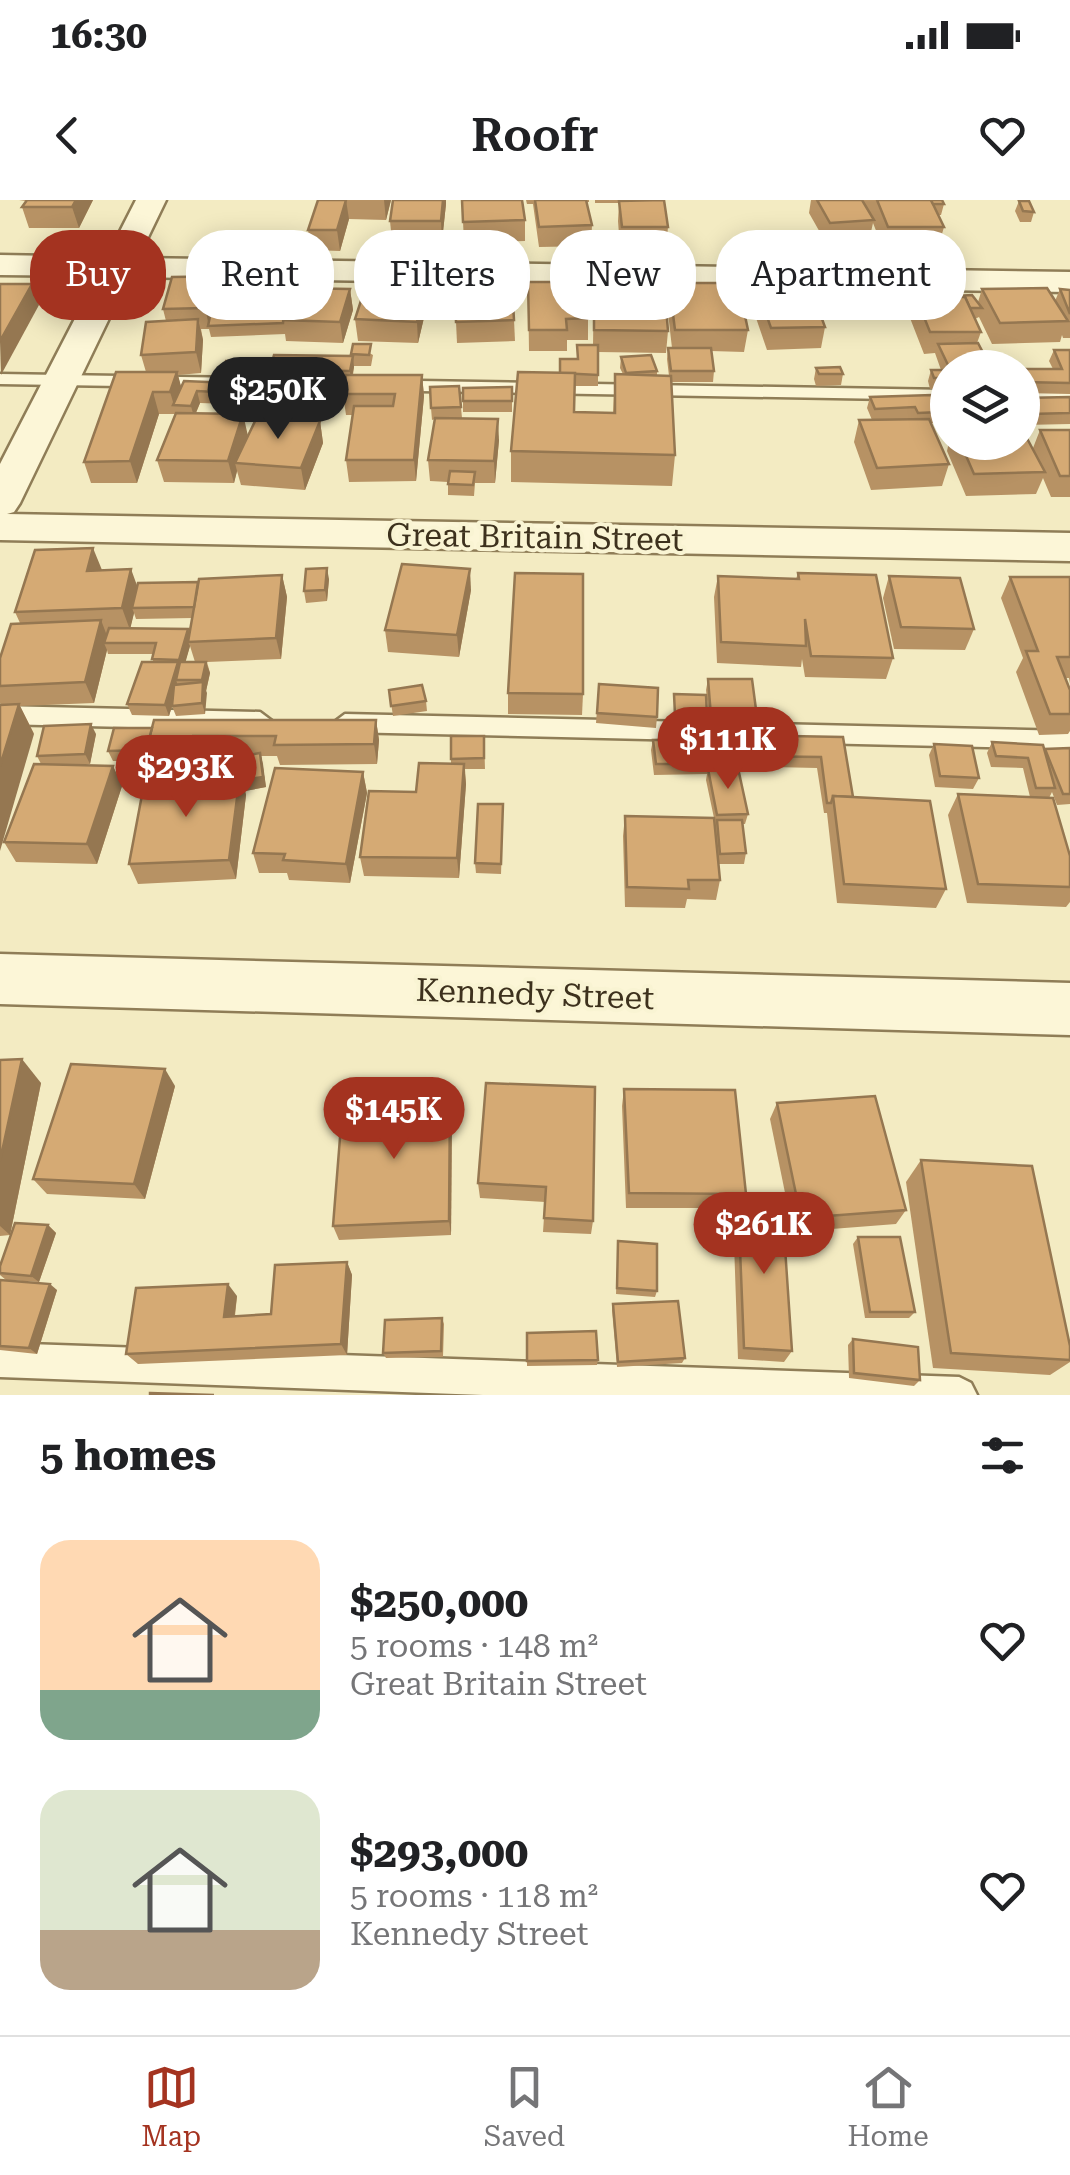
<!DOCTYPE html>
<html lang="en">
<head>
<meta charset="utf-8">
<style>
	:root { --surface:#fff; --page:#f2f2f2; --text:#202124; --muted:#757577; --line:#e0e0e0; --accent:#a43320 }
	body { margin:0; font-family:"Roboto Serif",serif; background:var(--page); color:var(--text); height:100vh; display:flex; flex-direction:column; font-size:38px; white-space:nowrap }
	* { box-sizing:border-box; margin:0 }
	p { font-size:32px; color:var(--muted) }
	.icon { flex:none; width:55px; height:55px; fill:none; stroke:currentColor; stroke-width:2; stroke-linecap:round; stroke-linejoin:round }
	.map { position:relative; height:1195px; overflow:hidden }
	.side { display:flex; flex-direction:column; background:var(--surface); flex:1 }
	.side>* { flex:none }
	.banner { position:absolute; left:30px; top:30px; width:1010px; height:90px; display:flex; gap:20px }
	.buttons { position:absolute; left:930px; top:150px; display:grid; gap:20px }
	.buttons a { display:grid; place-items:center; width:110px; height:110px; border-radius:50%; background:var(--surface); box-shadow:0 5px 25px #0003; font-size:50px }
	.price { position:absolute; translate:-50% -85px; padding:0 22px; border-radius:35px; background:var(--accent); color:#fff; font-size:32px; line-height:65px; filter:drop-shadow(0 2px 5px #0008) }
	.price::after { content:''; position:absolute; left:50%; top:60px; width:30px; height:22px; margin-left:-15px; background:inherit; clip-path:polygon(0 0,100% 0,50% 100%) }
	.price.on { background:#222; color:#fff }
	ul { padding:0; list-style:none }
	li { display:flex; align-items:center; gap:30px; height:250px; padding:0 40px }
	li span { display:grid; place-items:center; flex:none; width:280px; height:200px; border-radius:30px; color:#555 }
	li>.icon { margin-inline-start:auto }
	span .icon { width:120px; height:120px; fill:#fffc; stroke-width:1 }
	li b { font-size:42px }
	h2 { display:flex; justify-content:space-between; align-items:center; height:120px; padding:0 40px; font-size:42px }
	.pill { padding:0 35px; border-radius:40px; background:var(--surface); box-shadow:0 5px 25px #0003; font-size:35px; line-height:90px }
	.pill.on { background:var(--accent); color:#fff }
	.status { display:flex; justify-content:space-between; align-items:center; height:70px; padding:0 50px; background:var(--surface); direction:ltr }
	.status svg { height:28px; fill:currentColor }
	header { display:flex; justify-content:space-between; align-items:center; height:130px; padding:0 40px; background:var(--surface); font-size:45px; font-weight:600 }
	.menu { display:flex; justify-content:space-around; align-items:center; height:140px; border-top:2px solid var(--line); background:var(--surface); font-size:28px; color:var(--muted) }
	.menu a { display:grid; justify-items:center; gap:5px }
	.menu .on { color:var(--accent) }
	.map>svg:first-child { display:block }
</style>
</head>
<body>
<div class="status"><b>16:30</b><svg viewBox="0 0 49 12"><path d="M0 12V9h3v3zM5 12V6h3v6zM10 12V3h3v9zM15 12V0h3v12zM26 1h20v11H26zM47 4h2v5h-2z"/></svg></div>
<header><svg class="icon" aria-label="back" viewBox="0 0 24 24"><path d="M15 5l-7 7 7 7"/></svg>Roofr<svg class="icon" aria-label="heart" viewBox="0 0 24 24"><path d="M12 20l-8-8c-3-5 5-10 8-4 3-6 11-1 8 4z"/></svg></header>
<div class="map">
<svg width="1070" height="1195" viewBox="0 0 1070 1195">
	<rect width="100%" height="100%" fill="#f3ebc2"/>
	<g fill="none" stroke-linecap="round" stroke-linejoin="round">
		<g stroke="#8f7d57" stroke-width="5">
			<g id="lane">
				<polygon points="0,174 948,190 948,200 0,184"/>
				<polygon points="1022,191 1070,192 1070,202 1022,201"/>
				<polygon points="0,506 260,512 272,521 260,530 0,524"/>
				<polygon points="345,514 1070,531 1070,549 345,532 333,523"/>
				<polygon points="0,1143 959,1177 971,1183 977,1195 483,1195 0,1177"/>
			</g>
		</g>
		<g stroke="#8f7d57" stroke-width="5">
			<g id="street">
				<polygon points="136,0 166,0 138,58 1070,72 1070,92 129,77 20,303 14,312 7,314 1070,333 1070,361 0,340 0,264 97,76 0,75 0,55 107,57"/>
				<polygon points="0,754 1070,783 1070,835 0,804"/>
			</g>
		</g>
		<use href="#lane" fill="#fcf6d7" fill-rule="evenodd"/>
		<use href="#street" fill="#fcf6d7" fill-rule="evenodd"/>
	</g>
	<g fill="#b79264" fill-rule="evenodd">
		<polygon points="19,0 93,0 79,28 29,28 22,7 26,1"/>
		<polygon points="318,0 391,0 386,20 349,19 340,51 311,50 308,30"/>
		<polygon points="462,0 525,20 525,41 464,43"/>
		<polygon points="526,0 589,0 589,2 587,2 592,25 591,46 539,47 533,4 527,4"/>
		<polygon points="595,0 664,0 668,27 666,48 620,48 618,21 619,3 595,3"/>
		<polygon points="811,0 942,0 944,4 941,15 938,15 944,27 938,48 883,48 873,23 869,41 826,43 809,13"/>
		<polygon points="1019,1 1034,12 1031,22 1020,22 1015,11"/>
		<polygon points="446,4 442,41 392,41 390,21"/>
		<polygon points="236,76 240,97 237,112 275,111 290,96 350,89 353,110 343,143 286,141 285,134 211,137 209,129 201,129 203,140 201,173 178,175 181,188 257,184 259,195 256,205 200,203 196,213 248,235 320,221 323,243 305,290 241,285 237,271 234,283 164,282 157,260 175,214 159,214 137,283 91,283 84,262 146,172 141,155 166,121 163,109"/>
		<polygon points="528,82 553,90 588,118 588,140 567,140 567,151 529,151"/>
		<polygon points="594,83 668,131 666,153 598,152 598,186 575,186 574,212 613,213 615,174 623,174 620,168 621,157 657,171 657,175 669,176 667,159 668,148 672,148 667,104 669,83 748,130 744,152 711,151 714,171 713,182 671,182 675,255 672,286 511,282 511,251 559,173 593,145"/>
		<polygon points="982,89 1055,101 1060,89 1070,90 1070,138 1063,138 1062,135 1060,142 992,144 979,117 975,119 981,132 977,143 989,164 988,168 948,168 948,189 930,189 928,181 931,170 941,170 935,153 924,154 910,118 916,97 978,102"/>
		<polygon points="759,94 825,127 821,148 767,150 755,115"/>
		<polygon points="427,105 418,143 358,141 355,119"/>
		<polygon points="514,120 515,141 457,143 456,122"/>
		<polygon points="353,144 373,155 371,166 354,166 353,175 422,175 424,196 416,281 349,282 346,260 353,215 346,215 343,194 345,182 272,181 270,170 351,156"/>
		<polygon points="1054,150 1070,150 1070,194 1022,193 1022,169 1053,169 1049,161"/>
		<polygon points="259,160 261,171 259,182 226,183 224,172"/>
		<polygon points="816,168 843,174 841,185 816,186 814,179"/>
		<polygon points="459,186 462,218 499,240 495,283 475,283 474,296 448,295 448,282 430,281 428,260 435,219 432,220 431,208"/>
		<polygon points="512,187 512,212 463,212 463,201"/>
		<polygon points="870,197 940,212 937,223 931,223 949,264 942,286 871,290 854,242 859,220 913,219 872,220 867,208"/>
		<polygon points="1070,197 1070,224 1024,225 1022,221 1022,198"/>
		<polygon points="1040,230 1070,230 1070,297 1051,297 1043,278 1036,294 966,296 947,251 949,242 1022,242 1033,248"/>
		<path d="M102,370l35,16 145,-11 5,22 -6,62 -74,3 3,11 -4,18 -1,23 -29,2 -4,-10 -3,10 -37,-1 -5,-11 26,-42v-8h-45l-1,-4 -13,53 -74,3 14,28 -34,-31v-45l20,-35 -5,-11zM134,413l2,6 56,-1 -2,16 -2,-5 -58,-1zM190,446l5,16h-10z"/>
		<polygon points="798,373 893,458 886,479 805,477 802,459 801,467 717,463 714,397 718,376 796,379"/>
		<polygon points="889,376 974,429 965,450 894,449 883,398"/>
		<polygon points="1010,377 1070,377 1070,484 1069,478 1065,478 1070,490 1070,531 1068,534 1039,535 1016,472 1023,458 1001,398"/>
		<polygon points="329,379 327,401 306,403 304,391"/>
		<polygon points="471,390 459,457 388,452 385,430"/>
		<polygon points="708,479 757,517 754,527 710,527 706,490"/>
		<polygon points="599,484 657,517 656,528 596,523"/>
		<polygon points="389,490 426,501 427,511 393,516"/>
		<polygon points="508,493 583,494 582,515 508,514"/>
		<polygon points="674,494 707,516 705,527 674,526"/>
		<path d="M376,520l3,20 -2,24 -97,1 -3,-9h-16l5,31 -21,4 1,4 -10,84 -98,5 -9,-20 15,-80 -4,-10 3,-13h-30l-5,-10 44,-23zM200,556h43l-10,19 -37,2z"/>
		<polygon points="96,534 90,564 79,565 113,566 122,586 97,664 16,662 4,642 41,564 37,556"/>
		<polygon points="735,535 843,537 853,597 946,689 936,708 837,703 827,613 824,613 817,568 735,566 733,546"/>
		<polygon points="451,536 484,536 485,569 465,569 466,584 459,678 364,676 360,657 416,592 451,563"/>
		<polygon points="653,540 712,564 711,569 748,614 745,624 743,624 746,653 744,664 719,664 720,680 716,700 687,699 685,708 625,707 623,636 625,616 714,618 706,580 707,574 654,575 651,550"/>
		<polygon points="992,542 1044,550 1070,548 1070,604 1057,605 1052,592 1049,598 1070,656 1070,702 1066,707 967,703 948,615 958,594 1030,597 1023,568 991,567 987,553"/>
		<polygon points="934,544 979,578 973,589 935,587 929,555"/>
		<polygon points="363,572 367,593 350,683 289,680 287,673 259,673 253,653"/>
		<polygon points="503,615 501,674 476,673 475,663"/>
		<polygon points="0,860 41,883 10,1035 0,1036"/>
		<polygon points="486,883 593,1021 591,1034 543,1032 545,1002 480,998 478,983"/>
		<polygon points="175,886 145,999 47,994 33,979"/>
		<polygon points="624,889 746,994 744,1000 792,1151 784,1162 738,1159 733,1014 735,1008 626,1008 622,906"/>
		<polygon points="777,903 906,1010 896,1024 793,1032 770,919"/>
		<polygon points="452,912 451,1035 339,1040 333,1026"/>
		<polygon points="921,960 1070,1146 1070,1162 1050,1175 933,1168 906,982"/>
		<polygon points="48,1025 56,1033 39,1082 6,1080 0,1075 0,1066"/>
		<polygon points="858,1037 915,1112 909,1118 865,1118 853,1044"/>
		<polygon points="618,1041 657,1091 655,1097 616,1094"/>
		<polygon points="347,1062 352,1075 347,1155 138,1164 126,1154 237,1096 235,1116 271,1114"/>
		<polygon points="0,1080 57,1090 37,1154 0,1150"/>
		<polygon points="613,1104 685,1158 682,1163 617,1167 612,1110"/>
		<polygon points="442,1118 444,1124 443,1157 386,1158 383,1153"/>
		<polygon points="853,1139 920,1180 914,1186 849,1178 848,1145"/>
		<polygon points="598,1160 597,1165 527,1166 527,1161"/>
	</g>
	<g fill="#957751">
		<polygon points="76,0 93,0 79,28 72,7"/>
		<polygon points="346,0 349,19 340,51 337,30"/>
		<polygon points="384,0 391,0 386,20"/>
		<polygon points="443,0 446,0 446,4 442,41 441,21"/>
		<polygon points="236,76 240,97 236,116 231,95"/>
		<polygon points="32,84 39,105 1,175 0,141"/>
		<polygon points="426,84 427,105 418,143 417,122"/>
		<polygon points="350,89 353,110 343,143 340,122"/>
		<polygon points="208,96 213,117 209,126 205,108"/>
		<polygon points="198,119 203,140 201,173 196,152"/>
		<polygon points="353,156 354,167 351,182 350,171"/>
		<polygon points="259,160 261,171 259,182 257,171"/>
		<polygon points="177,172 183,193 174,205 170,192"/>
		<polygon points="422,175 424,196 416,281 414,260"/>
		<polygon points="257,184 259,195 256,205 254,194"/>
		<polygon points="197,191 200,203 194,217 191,206"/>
		<polygon points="153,192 159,214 137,283 130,261"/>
		<polygon points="243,214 248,236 235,263 237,271 234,283 228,261"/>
		<polygon points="498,219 499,240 495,283 494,261"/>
		<polygon points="320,221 323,243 305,290 301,268"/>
		<polygon points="93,348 102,370 87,371"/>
		<polygon points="327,368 329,379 327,401 325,390"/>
		<polygon points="131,369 139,391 132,408 134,413 130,430 122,408"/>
		<polygon points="470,369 471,390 459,457 457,435"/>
		<polygon points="282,375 287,397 281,459 276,438"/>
		<polygon points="101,420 109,441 104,443 107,450 94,503 85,482"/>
		<polygon points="188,429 191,440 188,442 190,446 183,471 179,460"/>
		<polygon points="178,462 182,473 176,480 178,486 169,516 165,505"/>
		<polygon points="206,462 210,473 206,491 202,480"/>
		<polygon points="203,482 207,493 205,514 202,503"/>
		<polygon points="19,504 34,534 0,651 0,566"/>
		<polygon points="376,520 379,540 377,564 374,544"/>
		<polygon points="91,524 96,534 90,564 85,554"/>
		<polygon points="193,536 200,556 192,594 185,574"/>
		<polygon points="260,553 263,564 266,587 245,591 246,595 236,679 229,660 240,575"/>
		<polygon points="464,564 466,584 459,678 457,658"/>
		<polygon points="113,566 122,586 97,664 87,644"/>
		<polygon points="363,572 367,593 350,683 346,664"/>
		<polygon points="22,859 41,883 10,1035 0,1026 0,961"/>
		<polygon points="165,869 175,886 145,999 134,984"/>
		<polygon points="450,896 452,912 451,1035 449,1021"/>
		<polygon points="48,1025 56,1033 39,1082 31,1076"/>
		<polygon points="347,1062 352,1075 347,1155 341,1144"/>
		<polygon points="50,1084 57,1090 37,1154 29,1148"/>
		<polygon points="228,1084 237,1096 233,1128 224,1117"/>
	</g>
	<g fill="#d5aa74" stroke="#957751" stroke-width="2.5">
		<polygon points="27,0 76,0 72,7 22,7"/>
		<polygon points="318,0 346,0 337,30 308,30"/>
		<polygon points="393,0 443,0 441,21 390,21"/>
		<polygon points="462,0 522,0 525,20 463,22"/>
		<polygon points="535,0 586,0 592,25 539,27"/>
		<polygon points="664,0 668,27 622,27 619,1"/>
		<polygon points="817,0 862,0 874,20 830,23"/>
		<polygon points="877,0 931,0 944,27 888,27"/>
		<polygon points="931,0 942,0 944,4 933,4"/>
		<polygon points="1019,1 1029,1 1034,12 1023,11"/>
		<polygon points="236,76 231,95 208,96 205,108 163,109 172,77"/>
		<polygon points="367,82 426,84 417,122 355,119"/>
		<polygon points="528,82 552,82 553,90 586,90 588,118 566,119 567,130 529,130"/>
		<polygon points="594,83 664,84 668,131 594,130"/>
		<polygon points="669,83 738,83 748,130 675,130"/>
		<polygon points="0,84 32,84 0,141"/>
		<polygon points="512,85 514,120 456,122 455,87"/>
		<polygon points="293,88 350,89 340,122 282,120"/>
		<polygon points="1047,88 1068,121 1000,123 982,89"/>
		<polygon points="1060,89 1070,90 1070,114"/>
		<polygon points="290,91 290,96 287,106 275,107 273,93"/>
		<polygon points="812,92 825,127 771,128 759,94"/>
		<polygon points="972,95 982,108 970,108 965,97 955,96"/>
		<polygon points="916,97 965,97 981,132 930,132"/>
		<polygon points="233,106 232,112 284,110 283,123 208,126 212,107"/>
		<polygon points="198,119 196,152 141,155 146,122"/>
		<polygon points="978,143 989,164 948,165 938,144"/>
		<polygon points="353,144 371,144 369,155 351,154"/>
		<polygon points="577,145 598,145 598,175 560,173 560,159 578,159"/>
		<polygon points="668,148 711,148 714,171 671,171"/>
		<polygon points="1054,150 1070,150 1070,183 1022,182 1022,169 1062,169"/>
		<polygon points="274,155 353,156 350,171 270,170"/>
		<polygon points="651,155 657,171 626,173 621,157"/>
		<polygon points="259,160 257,171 224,172 226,161"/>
		<polygon points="840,167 843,174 819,174 816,168"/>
		<polygon points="931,170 948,170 948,178 934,178"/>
		<polygon points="116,172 177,172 170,192 153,192 130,261 84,262"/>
		<polygon points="518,172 575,173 574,212 615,213 615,174 671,176 675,255 511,251"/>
		<polygon points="346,175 422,175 414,260 346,260 354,206 393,206 395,194 343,194"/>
		<polygon points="184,181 257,184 254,194 197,191 191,206 173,205"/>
		<polygon points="459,186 461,207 431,208 430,187"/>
		<polygon points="512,187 512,201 463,201 463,188"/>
		<polygon points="932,195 940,212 918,213 915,207 875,209 870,197"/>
		<polygon points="1070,197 1070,213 1029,214 1022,202 1022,198"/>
		<polygon points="176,213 243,214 228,261 157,260"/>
		<polygon points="257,217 320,221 301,268 235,263"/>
		<polygon points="435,218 498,219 494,261 428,260"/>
		<polygon points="929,219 949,264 877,268 859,220"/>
		<polygon points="1022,229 1045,272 974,274 960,242 1022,242"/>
		<polygon points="1040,230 1070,230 1070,276 1060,276"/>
		<polygon points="450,271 475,272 473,285 448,284"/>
		<polygon points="93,348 87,371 131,369 122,408 15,412 35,350"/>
		<polygon points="402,364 470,369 457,435 385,430"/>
		<polygon points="327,368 325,390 304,391 306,369"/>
		<polygon points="515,373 583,374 583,494 508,493"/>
		<polygon points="798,373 876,375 893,458 811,456 805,419 806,446 721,442 718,376 799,379"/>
		<polygon points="282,375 276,438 188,442 199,379"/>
		<polygon points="889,376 960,378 974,429 901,427"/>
		<polygon points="1010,377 1070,377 1070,457 1057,457 1070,490 1070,514 1050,514 1026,451 1038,451"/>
		<polygon points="198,382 194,407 132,408 138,383"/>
		<polygon points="101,420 85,482 0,486 0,458 11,424"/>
		<polygon points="109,428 188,429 179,460 152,459 156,443 104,443"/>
		<polygon points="142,462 178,462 165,505 127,504"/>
		<polygon points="180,462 206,462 202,480 176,480"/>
		<polygon points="708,479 752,479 757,517 711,516"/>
		<polygon points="203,482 202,503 172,506 174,485"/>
		<polygon points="599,484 658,488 657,517 597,513"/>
		<polygon points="422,485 426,501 391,506 389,490"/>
		<polygon points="674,494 706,495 707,516 675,515"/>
		<polygon points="19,504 0,566 0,505"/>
		<polygon points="154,520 376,520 374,544 274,545 276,536 193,536 185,574 140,574"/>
		<polygon points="91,524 85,554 37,556 44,526"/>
		<polygon points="114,528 152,528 146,550 108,551"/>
		<polygon points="735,535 843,537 853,597 833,596 831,603 827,603 821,557 737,556"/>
		<polygon points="451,536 484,536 484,558 451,559"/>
		<polygon points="709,539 712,564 656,564 653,540"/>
		<polygon points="992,542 1043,545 1055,588 1036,588 1028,558 996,556"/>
		<polygon points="934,544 972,546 979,578 940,576"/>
		<polygon points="1070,548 1070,594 1063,594 1045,549"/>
		<polygon points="260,553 263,577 241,580 240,575 233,575 231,558"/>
		<polygon points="419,563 464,564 457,658 360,657 369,591 416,592"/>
		<polygon points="34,564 113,566 87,644 4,642"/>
		<polygon points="275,568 363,572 346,664 283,660 285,654 253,653"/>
		<polygon points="738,568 748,614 717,615 708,569"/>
		<polygon points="240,575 229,660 129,664 145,579"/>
		<polygon points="958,594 1053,598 1070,656 1070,687 978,684"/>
		<polygon points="833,596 930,601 946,689 844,684"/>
		<polygon points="478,604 503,604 501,664 475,663"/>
		<polygon points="625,616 714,618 720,680 688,680 689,689 627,687"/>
		<polygon points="717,620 742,620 746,653 720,654"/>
		<polygon points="22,859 0,961 0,860"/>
		<polygon points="71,864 165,869 134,984 33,979"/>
		<polygon points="486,883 595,887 593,1021 544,1018 546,987 478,983"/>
		<polygon points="624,889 735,890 746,994 629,993"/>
		<polygon points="450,896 449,1021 333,1026 343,900"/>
		<polygon points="875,896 906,1010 801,1018 777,903"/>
		<polygon points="921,960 1032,966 1070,1146 1070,1160 951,1153"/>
		<polygon points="738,1000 782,1003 792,1151 744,1148"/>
		<polygon points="15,1023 48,1025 31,1076 0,1073 0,1066"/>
		<polygon points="858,1037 900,1037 915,1112 870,1112"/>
		<polygon points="618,1041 657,1044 657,1091 617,1088"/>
		<polygon points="347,1062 341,1144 126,1154 136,1088 228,1084 224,1117 271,1114 275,1065"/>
		<polygon points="0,1080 50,1084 29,1148 0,1146"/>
		<polygon points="678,1101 685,1158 618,1162 613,1104"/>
		<polygon points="442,1118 441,1151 383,1153 385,1120"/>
		<polygon points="596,1131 598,1160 527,1161 527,1133"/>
		<polygon points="853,1139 918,1147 920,1180 854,1173"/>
		<polygon points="150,1193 214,1195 150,1195"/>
	</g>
	<g text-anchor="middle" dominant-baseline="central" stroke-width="8" stroke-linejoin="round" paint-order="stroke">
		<g font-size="32" fill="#3d311d" stroke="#f9f4d3">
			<text transform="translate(535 337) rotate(1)">Great Britain Street</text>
			<text transform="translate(535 794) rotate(2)">Kennedy Street</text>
		</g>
	</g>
</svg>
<div class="buttons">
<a><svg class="icon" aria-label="layers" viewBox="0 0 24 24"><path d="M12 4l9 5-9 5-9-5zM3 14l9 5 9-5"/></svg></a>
</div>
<b class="price on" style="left:278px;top:242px">$250K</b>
<b class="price" style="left:728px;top:592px">$111K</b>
<b class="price" style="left:186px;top:620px">$293K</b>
<b class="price" style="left:394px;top:962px">$145K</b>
<b class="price" style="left:764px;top:1077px">$261K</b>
<div class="banner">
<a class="pill on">Buy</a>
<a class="pill">Rent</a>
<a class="pill">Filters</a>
<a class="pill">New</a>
<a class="pill">Apartment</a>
</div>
</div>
<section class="side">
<h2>5 homes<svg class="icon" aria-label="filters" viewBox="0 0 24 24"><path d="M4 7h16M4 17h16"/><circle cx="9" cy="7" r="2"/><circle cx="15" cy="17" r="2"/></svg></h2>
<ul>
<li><span style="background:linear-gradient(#ffd9b3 75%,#7fa58c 0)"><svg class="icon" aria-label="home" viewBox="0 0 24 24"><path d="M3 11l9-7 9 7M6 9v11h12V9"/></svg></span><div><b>$250,000</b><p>5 rooms · 148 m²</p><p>Great Britain Street</p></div><svg class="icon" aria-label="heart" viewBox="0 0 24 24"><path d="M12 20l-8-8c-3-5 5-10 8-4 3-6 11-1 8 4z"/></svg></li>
<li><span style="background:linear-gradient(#dfe7d0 70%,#b9a48a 0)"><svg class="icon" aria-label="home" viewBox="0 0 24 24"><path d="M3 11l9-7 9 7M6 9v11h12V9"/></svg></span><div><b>$293,000</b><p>5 rooms · 118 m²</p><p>Kennedy Street</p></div><svg class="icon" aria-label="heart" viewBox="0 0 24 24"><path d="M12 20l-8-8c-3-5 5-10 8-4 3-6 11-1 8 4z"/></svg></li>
</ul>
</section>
<nav class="menu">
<a class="on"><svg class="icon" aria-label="map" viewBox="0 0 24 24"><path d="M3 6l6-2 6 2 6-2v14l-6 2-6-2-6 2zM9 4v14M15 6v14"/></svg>Map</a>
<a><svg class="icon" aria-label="saved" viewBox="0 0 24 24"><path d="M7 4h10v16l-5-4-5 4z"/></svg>Saved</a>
<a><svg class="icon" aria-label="home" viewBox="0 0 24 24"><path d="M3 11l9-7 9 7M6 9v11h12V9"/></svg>Home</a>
</nav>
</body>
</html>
